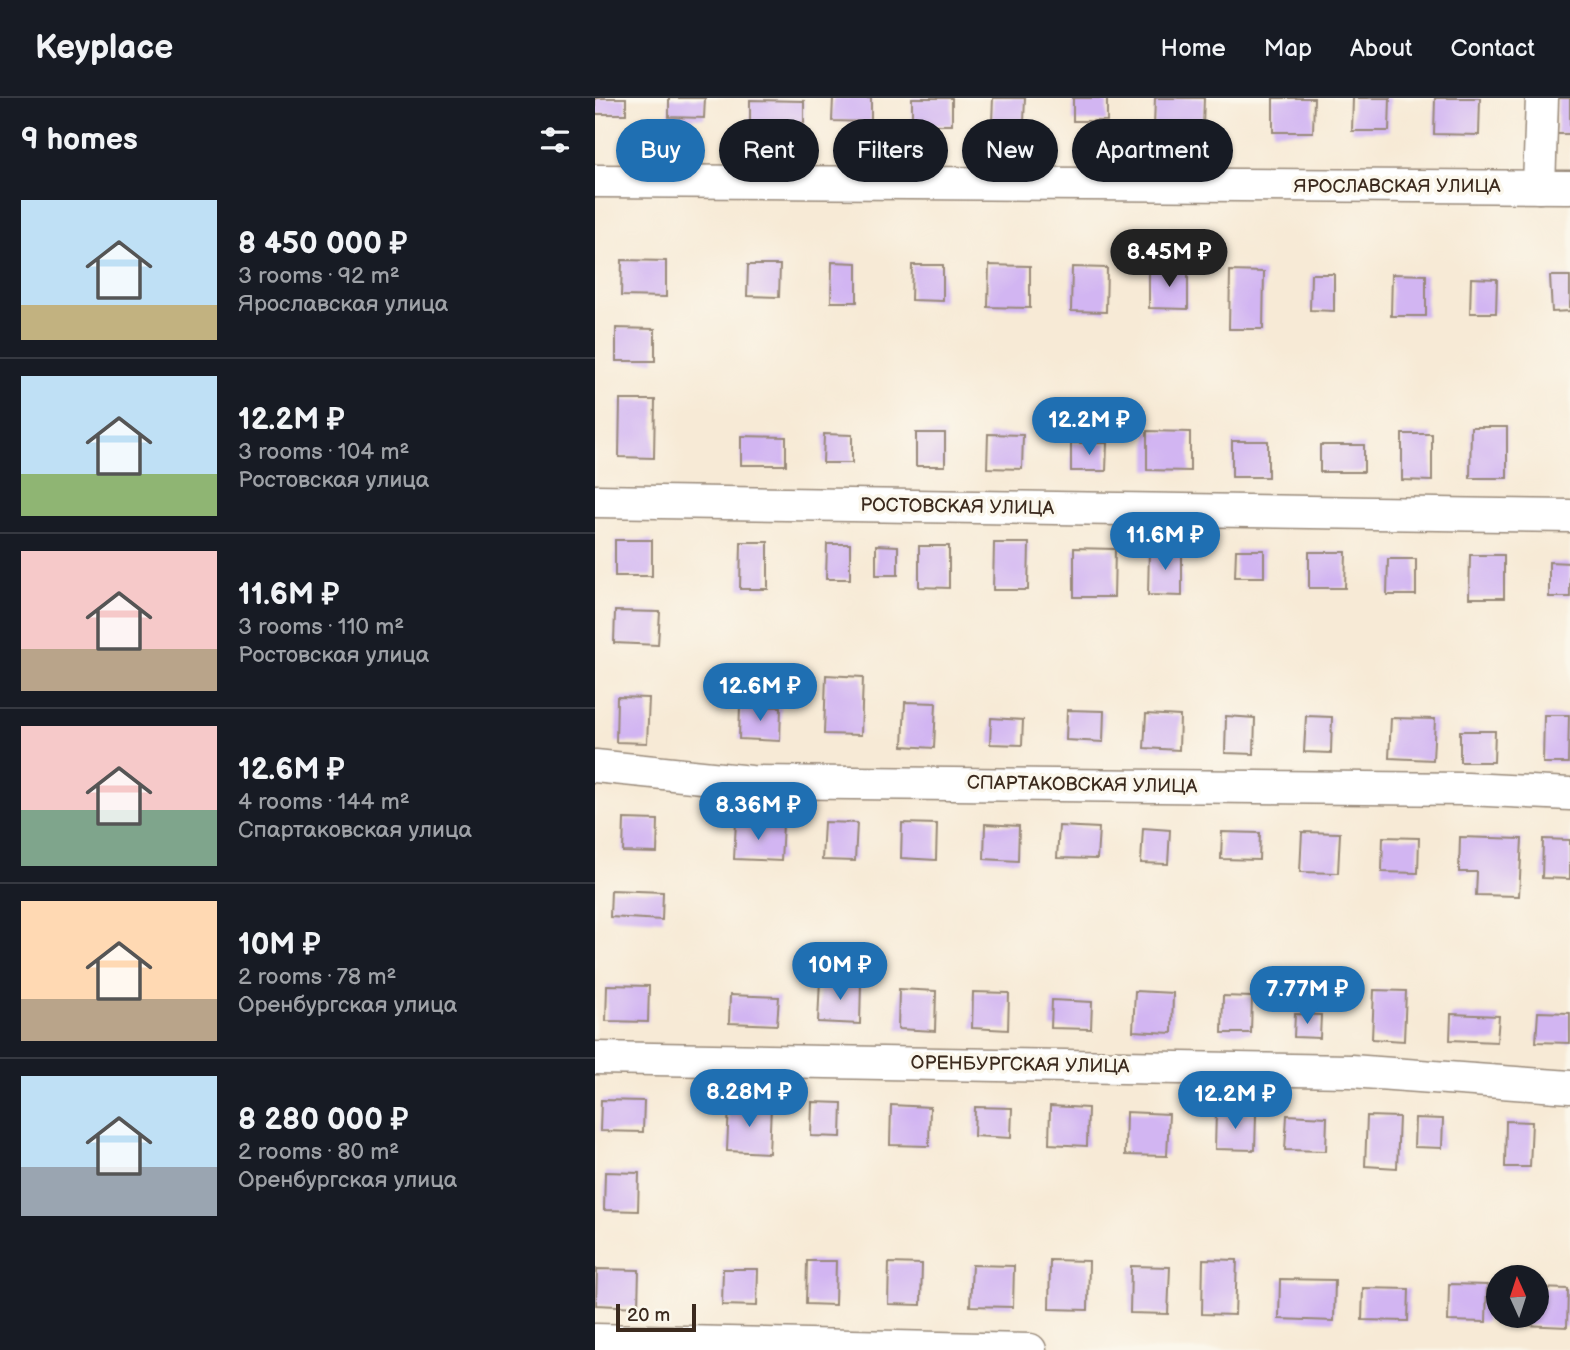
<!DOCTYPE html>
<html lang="en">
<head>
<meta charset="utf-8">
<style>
	:root { --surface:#171b24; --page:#20242c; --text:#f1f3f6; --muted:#9ea1a6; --line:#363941; --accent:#1f6fb2 }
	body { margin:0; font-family:"Balsamiq Sans",sans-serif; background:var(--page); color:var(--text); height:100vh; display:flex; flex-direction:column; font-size:26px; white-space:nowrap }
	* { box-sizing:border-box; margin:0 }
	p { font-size:23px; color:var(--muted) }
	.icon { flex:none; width:38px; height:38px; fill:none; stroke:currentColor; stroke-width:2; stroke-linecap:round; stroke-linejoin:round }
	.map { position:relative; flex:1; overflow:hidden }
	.details { display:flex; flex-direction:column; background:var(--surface); width:595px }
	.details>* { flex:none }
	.guide { position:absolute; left:21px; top:21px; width:665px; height:63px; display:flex; gap:14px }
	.needle { width:46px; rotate:357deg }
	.buttons { position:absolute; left:891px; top:1167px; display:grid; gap:14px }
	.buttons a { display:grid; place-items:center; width:63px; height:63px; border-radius:50%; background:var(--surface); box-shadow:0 2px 5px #0004; font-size:35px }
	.scale { position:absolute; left:21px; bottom:18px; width:80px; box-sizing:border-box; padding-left:7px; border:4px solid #3b2a1e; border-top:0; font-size:19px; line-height:24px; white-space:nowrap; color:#3b2a1e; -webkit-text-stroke:5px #fbf7ec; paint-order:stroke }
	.price { position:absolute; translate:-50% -60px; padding:0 16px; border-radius:24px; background:var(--accent); color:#fff; font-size:23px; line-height:46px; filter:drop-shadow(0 2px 4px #0008) }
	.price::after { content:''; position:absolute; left:50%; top:42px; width:21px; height:16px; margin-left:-10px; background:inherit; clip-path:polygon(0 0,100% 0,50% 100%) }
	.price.current { background:#222; color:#fff }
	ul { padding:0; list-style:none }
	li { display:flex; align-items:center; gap:21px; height:175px; padding:0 21px }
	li+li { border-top:2px solid var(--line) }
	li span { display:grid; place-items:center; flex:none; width:196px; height:140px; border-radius:0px; color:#555 }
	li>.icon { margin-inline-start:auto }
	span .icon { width:84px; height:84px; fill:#fffc; stroke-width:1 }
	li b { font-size:30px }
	h2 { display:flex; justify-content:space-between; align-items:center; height:84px; padding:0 21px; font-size:30px }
	.pill { padding:0 24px; border-radius:32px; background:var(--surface); box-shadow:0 2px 5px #0004; font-size:24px; line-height:63px }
	.pill.current { background:var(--accent); color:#fff }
	header { display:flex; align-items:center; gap:42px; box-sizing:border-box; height:98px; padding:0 35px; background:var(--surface); border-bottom:2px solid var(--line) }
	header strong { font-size:33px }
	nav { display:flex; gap:38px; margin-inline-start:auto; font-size:24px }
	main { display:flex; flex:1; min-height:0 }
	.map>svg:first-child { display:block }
</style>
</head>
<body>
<header>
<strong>Keyplace</strong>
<nav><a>Home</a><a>Map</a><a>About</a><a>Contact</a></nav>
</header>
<main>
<section class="details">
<h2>9 homes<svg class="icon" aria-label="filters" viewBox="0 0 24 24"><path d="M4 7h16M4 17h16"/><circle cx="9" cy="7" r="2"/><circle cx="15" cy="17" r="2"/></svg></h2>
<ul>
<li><span style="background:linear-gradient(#bfe0f5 75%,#c2b280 0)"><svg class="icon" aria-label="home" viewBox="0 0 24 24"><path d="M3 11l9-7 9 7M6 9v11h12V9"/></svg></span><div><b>8 450 000 ₽</b><p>3 rooms · 92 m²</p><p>Ярославская улица</p></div></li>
<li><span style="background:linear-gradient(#bfe0f5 70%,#8fb573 0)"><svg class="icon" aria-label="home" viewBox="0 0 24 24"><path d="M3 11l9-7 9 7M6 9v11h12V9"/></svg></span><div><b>12.2M ₽</b><p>3 rooms · 104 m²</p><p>Ростовская улица</p></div></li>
<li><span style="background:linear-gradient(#f6c9c9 70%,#b9a48a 0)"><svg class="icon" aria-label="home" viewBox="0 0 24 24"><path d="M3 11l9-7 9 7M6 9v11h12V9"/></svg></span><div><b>11.6M ₽</b><p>3 rooms · 110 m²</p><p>Ростовская улица</p></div></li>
<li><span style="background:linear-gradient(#f6c9c9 60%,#7fa58c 0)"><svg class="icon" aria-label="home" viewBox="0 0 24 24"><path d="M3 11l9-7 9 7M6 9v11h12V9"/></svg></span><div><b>12.6M ₽</b><p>4 rooms · 144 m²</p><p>Спартаковская улица</p></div></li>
<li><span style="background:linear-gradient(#ffd9b3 70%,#b9a48a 0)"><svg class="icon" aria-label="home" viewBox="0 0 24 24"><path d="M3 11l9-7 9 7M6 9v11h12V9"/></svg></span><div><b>10M ₽</b><p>2 rooms · 78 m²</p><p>Оренбургская улица</p></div></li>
<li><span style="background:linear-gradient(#bfe0f5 65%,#9aa5b1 0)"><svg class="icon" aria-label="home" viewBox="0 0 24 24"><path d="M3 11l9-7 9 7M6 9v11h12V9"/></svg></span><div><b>8 280 000 ₽</b><p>2 rooms · 80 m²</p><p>Оренбургская улица</p></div></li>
</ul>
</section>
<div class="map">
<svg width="975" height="1252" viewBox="0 0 975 1252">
	<rect width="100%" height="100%" fill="#fbf7ec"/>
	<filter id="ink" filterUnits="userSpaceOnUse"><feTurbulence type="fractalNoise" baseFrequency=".0143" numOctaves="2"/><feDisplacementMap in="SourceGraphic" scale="14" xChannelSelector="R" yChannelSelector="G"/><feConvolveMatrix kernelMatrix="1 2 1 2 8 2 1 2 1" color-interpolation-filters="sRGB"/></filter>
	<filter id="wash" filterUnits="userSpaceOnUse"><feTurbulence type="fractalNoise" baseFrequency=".00686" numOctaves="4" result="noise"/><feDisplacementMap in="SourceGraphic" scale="28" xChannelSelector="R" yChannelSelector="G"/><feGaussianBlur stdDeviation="1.57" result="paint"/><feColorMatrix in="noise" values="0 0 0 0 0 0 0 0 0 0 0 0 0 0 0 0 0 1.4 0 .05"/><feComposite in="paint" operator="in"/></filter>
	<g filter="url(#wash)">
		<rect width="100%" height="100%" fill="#f7ead6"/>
		<g id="blocks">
			<g fill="#d2b5f2">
				<rect x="0" y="0" width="31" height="16"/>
				<polygon points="74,0 110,0 109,20 74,19"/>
				<polygon points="238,0 276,0 276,24 237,23"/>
				<rect x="317" y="0" width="40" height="27"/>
				<polygon points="398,0 430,0 429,24 397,24"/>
				<rect x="478" y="0" width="34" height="23"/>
				<polygon points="560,0 609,0 608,30 559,29"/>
				<polygon points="678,0 719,0 718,34 678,34"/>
				<polygon points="758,0 795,0 794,33 757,33"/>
				<polygon points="840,0 885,0 884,37 839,36"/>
				<polygon points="963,0 975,0 975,36 962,36"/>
				<polygon points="155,2 209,3 209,25 155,24"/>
				<polygon points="27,162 71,163 71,199 26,198"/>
				<polygon points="237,164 262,165 262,204 236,204"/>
				<polygon points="153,167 185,167 184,199 152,198"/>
				<polygon points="317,167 348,167 348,203 316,202"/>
				<polygon points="394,167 435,168 435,210 393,209"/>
				<polygon points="477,169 512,170 511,214 476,213"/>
				<polygon points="554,172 593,172 593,211 554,210"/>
				<polygon points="635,173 669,174 668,231 634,231"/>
				<polygon points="716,176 739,176 739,213 715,212"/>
				<polygon points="797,176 831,177 831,218 796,218"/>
				<polygon points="955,178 975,178 975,213 957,214"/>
				<polygon points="876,180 902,181 901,215 875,215"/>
				<polygon points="21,230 60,231 60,263 21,263"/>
				<polygon points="25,302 60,302 59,360 24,359"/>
				<polygon points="876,329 912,329 912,380 875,380"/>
				<polygon points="552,333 595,334 595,373 552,372"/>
				<rect x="321" y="335" width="29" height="33"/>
				<polygon points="229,336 257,337 257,365 228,365"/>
				<polygon points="393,336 428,337 427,371 392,370"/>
				<polygon points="807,336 837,336 837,383 807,382"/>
				<polygon points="146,338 191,339 191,367 146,367"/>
				<rect x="637" y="343" width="36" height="36"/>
				<polygon points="476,345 512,345 511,373 476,373"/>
				<rect x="725" y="347" width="44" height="27"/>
				<rect x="20" y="442" width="37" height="36"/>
				<polygon points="146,444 173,444 173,491 145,491"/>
				<polygon points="399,445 434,445 433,492 398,492"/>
				<polygon points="232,446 255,446 255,481 231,481"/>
				<polygon points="281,447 303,448 303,477 281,477"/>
				<polygon points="324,448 354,448 354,490 324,489"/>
				<polygon points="479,450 520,451 519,499 479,499"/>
				<polygon points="554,451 587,451 587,498 553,497"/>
				<polygon points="641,452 669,452 669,479 640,479"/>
				<polygon points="714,454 751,454 750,490 714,490"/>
				<polygon points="875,457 909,457 909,500 874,500"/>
				<polygon points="793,461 821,461 821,497 792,497"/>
				<polygon points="954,464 975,465 975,499 954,499"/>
				<polygon points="20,513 65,514 63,547 19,545"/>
				<polygon points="231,577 268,579 266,637 229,636"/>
				<polygon points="22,599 54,600 52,645 21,644"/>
				<polygon points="310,604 341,605 339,650 308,648"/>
				<polygon points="145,607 186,609 185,643 144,641"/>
				<polygon points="472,612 509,613 508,644 471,642"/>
				<polygon points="551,616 585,618 584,652 549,650"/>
				<polygon points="949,617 974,617 973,665 948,665"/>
				<polygon points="631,618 660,620 659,656 630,655"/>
				<polygon points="711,618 737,619 736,655 709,654"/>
				<polygon points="396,620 428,622 427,647 395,646"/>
				<polygon points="796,620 840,621 838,662 794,660"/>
				<polygon points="865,633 900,633 899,664 865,664"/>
				<polygon points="29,721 63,722 62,755 28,754"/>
				<polygon points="141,724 188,726 186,763 139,761"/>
				<polygon points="229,724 262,725 260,763 227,762"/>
				<polygon points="307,725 342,726 341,762 306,760"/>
				<polygon points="390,726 424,728 423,763 389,761"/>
				<polygon points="464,728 504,730 502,761 462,760"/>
				<polygon points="548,730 575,732 573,766 546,765"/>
				<polygon points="627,734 665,735 664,762 626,761"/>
				<polygon points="707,734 745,735 743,775 705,774"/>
				<polygon points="788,739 824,740 823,775 787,774"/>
				<polygon points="865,739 927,741 924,798 881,797 882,774 864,774"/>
				<polygon points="948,741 975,742 975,781 947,780"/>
				<polygon points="16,792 68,794 67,822 15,819"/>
				<polygon points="225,881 266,883 265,926 223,924"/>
				<polygon points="12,887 54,888 53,924 11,923"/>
				<polygon points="304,891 341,893 340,933 303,931"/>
				<polygon points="779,892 811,893 809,943 777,941"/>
				<polygon points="540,893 578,895 577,935 538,933"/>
				<polygon points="378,894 414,895 413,932 377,930"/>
				<polygon points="135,897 184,899 182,927 134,925"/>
				<polygon points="628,898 657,899 656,935 627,935"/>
				<polygon points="457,902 497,904 496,931 456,930"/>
				<polygon points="943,914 975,915 975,945 941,944"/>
				<polygon points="700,916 726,917 725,940 699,939"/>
				<polygon points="856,916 904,918 902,944 855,942"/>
				<polygon points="6,1002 49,1003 48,1034 5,1033"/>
				<polygon points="217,1004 247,1005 246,1039 216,1038"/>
				<polygon points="134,1006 176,1008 174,1055 132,1053"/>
				<polygon points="296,1007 335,1009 334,1048 295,1047"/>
				<polygon points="455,1008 493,1010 492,1048 454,1046"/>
				<polygon points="380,1009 417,1010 416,1040 379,1038"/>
				<polygon points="531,1014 574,1016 572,1058 530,1057"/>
				<polygon points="621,1014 661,1016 660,1052 620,1051"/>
				<polygon points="692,1017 732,1019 731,1053 690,1052"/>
				<polygon points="772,1018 804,1019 802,1070 770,1068"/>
				<polygon points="820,1020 848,1021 847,1050 819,1049"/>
				<polygon points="911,1023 937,1024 935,1069 910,1069"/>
				<polygon points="10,1074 44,1075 43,1113 9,1112"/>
				<polygon points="608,1161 642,1162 640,1217 607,1216"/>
				<polygon points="455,1162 494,1163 493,1212 454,1211"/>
				<polygon points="212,1163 241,1163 240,1207 211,1206"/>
				<polygon points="294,1165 327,1166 326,1207 293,1206"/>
				<polygon points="377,1167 419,1168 418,1209 375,1208"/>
				<polygon points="536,1168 575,1169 573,1216 535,1215"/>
				<polygon points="2,1171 44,1172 43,1209 1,1207"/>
				<polygon points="128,1171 163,1171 162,1208 127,1207"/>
				<polygon points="685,1181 740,1182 739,1223 684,1221"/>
				<polygon points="854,1186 892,1187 891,1224 853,1223"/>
				<polygon points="768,1190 814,1191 813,1223 767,1222"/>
				<polygon points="942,1190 973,1191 972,1229 928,1227 928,1218 942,1218"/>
			</g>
		</g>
	</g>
	<g filter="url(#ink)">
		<use href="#blocks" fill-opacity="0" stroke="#998a7a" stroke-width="2"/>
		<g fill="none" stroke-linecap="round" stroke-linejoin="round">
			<g stroke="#998a7a" stroke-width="35">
				<g id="minor">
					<polyline points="0,83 975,89"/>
					<polyline points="944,89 947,0"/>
					<polyline points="0,403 975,418"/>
					<polyline points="0,668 156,684 872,691 975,696"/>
					<polyline points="0,960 756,973 975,989"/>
					<polyline points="0,1242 435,1252"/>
				</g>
			</g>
			<use href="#minor" stroke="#fff" stroke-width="32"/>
		</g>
	</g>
	<g text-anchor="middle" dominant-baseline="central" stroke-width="7" stroke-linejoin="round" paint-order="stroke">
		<g font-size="19" fill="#3b2a1e" stroke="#fbf7ec">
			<text x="802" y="88">ЯРОСЛАВСКАЯ УЛИЦА</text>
			<text transform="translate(362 409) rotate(1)">РОСТОВСКАЯ УЛИЦА</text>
			<text transform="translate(487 687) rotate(1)">СПАРТАКОВСКАЯ УЛИЦА</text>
			<text transform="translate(425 967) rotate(1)">ОРЕНБУРГСКАЯ УЛИЦА</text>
		</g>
	</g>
</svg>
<div class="buttons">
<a><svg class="needle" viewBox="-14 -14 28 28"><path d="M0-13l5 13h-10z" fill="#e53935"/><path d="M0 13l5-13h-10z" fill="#9ea1a6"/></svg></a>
</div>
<div class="scale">20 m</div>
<b class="price current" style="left:574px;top:191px">8.45M ₽</b>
<b class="price" style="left:494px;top:359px">12.2M ₽</b>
<b class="price" style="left:570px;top:474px">11.6M ₽</b>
<b class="price" style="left:165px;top:625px">12.6M ₽</b>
<b class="price" style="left:163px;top:744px">8.36M ₽</b>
<b class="price" style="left:245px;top:904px">10M ₽</b>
<b class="price" style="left:712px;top:928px">7.77M ₽</b>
<b class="price" style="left:154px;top:1031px">8.28M ₽</b>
<b class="price" style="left:640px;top:1033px">12.2M ₽</b>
<div class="guide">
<a class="pill current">Buy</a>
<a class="pill">Rent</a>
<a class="pill">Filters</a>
<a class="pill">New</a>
<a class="pill">Apartment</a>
</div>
</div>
</main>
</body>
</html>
